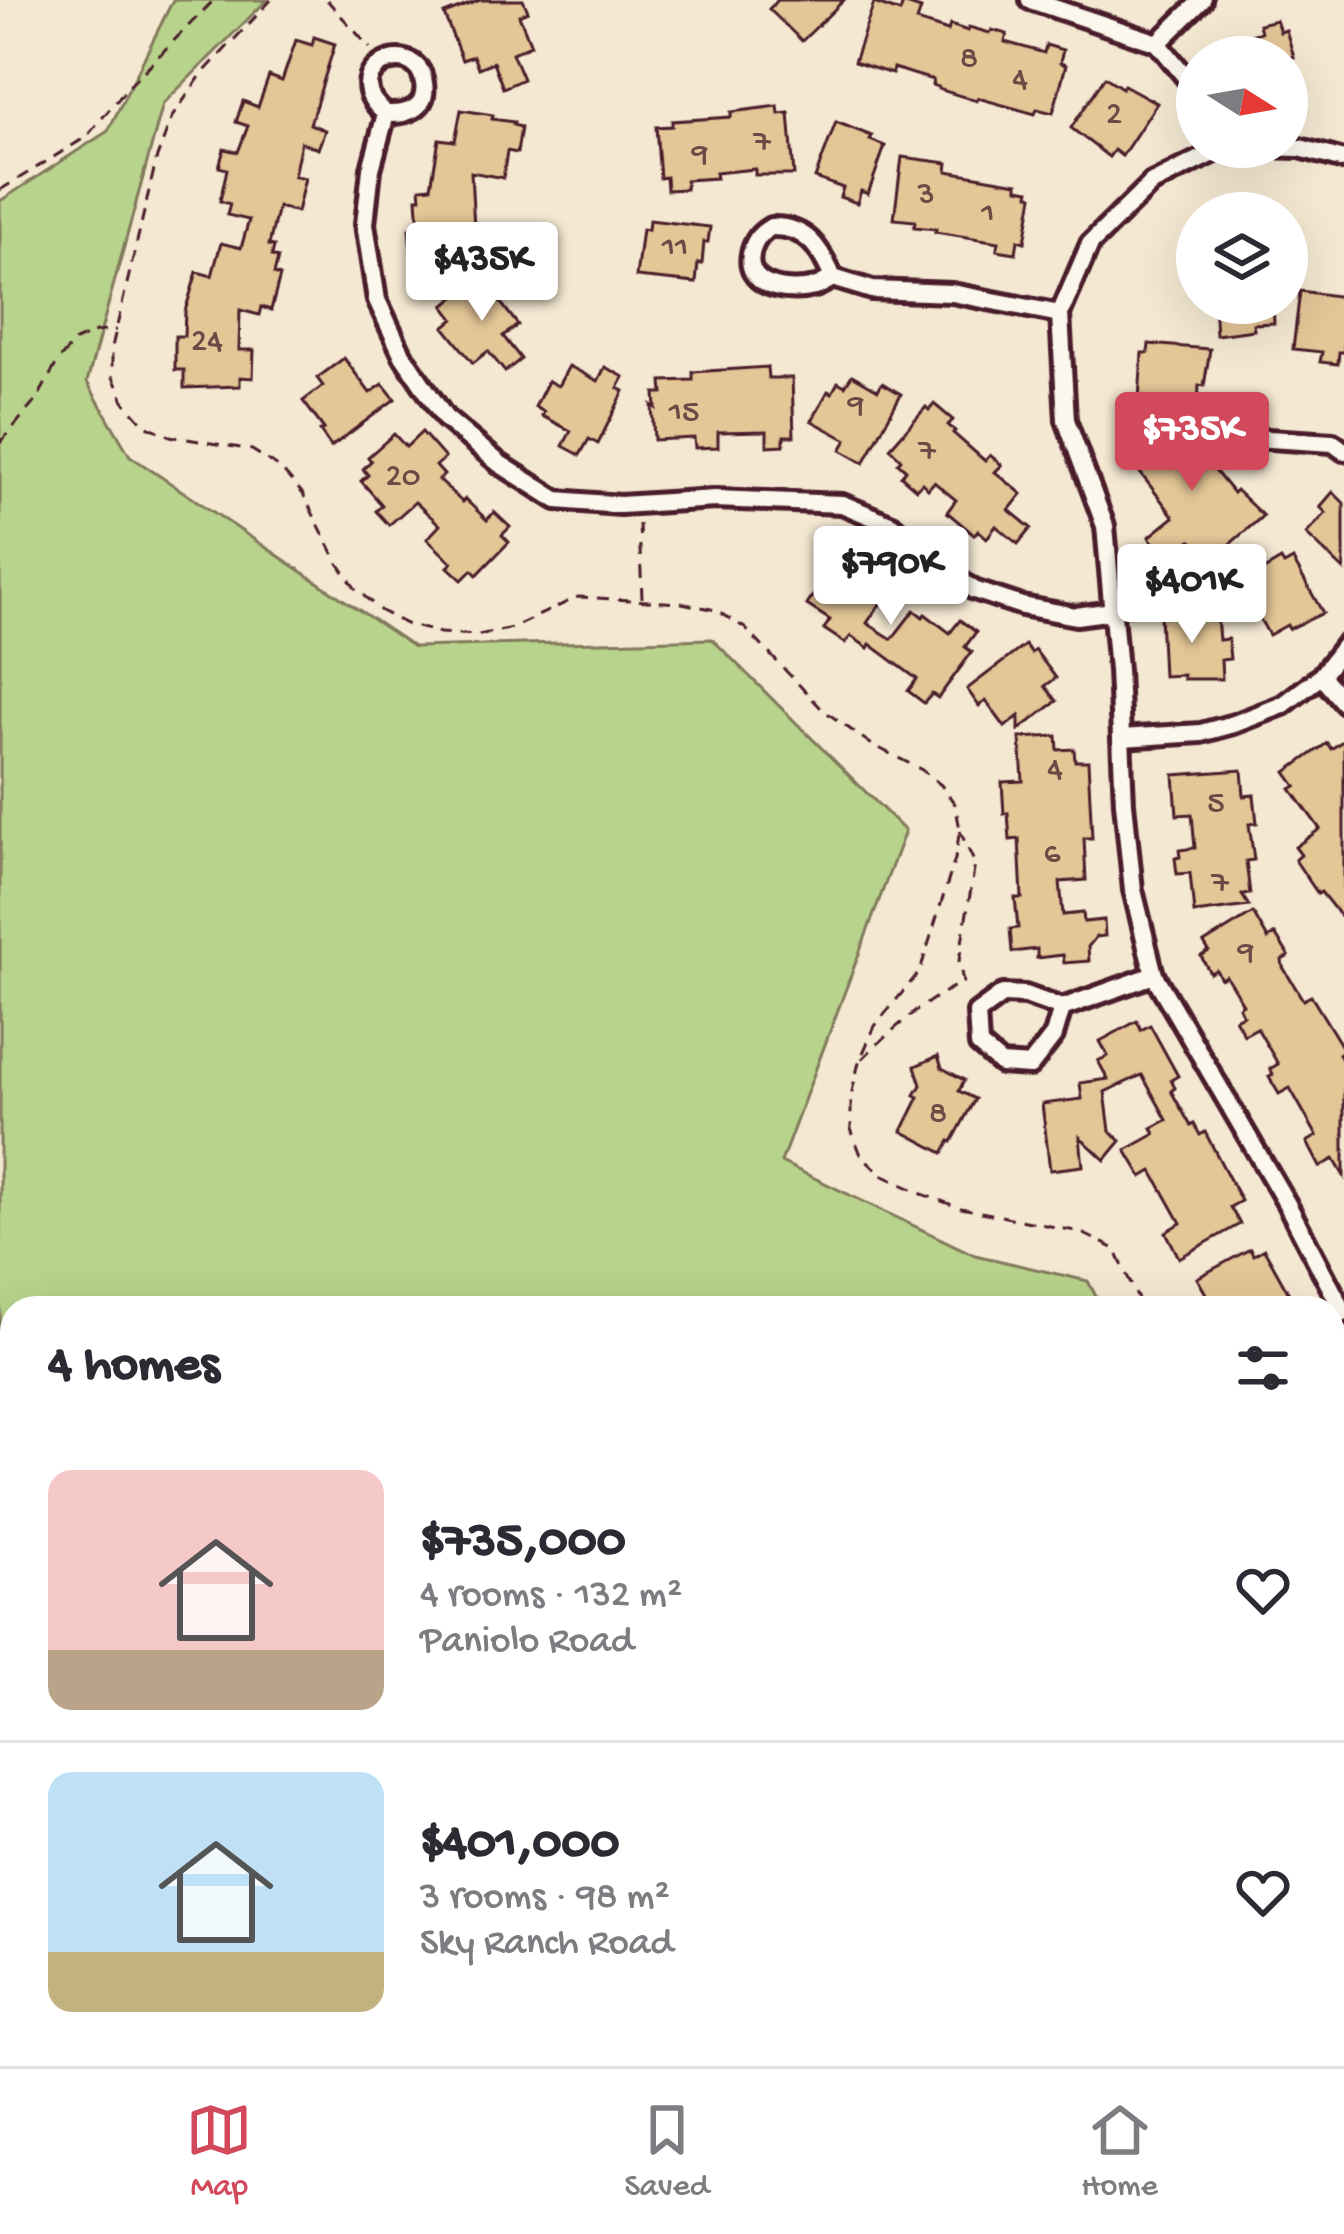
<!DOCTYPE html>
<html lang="en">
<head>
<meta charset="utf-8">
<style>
	:root { --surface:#fff; --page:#f2f2f3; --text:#2b2b33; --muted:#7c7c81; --line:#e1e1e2; --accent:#d1495b }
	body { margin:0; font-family:"Gochi Hand",sans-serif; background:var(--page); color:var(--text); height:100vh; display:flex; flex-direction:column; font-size:45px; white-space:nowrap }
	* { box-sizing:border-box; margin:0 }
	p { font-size:39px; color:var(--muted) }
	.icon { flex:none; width:66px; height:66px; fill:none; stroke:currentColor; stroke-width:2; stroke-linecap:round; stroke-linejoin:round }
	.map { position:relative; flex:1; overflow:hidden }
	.panel { position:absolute; left:0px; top:1296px; width:1344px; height:771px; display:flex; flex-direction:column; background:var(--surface); border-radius:36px 36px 0 0; box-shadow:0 12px 48px #0002 }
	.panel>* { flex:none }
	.needle { width:78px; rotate:101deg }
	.buttons { position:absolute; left:1176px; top:36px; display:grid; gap:24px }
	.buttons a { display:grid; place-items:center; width:132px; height:132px; border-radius:50%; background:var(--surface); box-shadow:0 12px 48px #0002; font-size:60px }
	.price { position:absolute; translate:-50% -102px; padding:0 27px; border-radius:12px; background:#fff; color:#222; font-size:39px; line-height:78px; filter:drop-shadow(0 3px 6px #0008) }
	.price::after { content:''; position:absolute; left:50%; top:72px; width:36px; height:27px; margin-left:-18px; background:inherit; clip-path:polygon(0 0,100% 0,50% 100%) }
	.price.on { background:var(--accent); color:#fff }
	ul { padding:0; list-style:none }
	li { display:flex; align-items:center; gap:36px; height:300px; padding:0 48px }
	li+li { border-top:3px solid var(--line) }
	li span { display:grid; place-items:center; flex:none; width:336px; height:240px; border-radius:24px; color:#555 }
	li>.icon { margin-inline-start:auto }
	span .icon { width:144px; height:144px; fill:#fffc; stroke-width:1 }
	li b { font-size:51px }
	h2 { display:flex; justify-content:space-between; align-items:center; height:144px; padding:0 48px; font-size:51px }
	.dock { display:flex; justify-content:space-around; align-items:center; height:168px; border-top:3px solid var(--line); background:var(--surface); font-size:33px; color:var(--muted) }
	.dock a { display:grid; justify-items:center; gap:6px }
	.dock .on { color:var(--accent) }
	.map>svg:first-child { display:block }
</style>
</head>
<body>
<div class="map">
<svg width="1344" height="2066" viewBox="0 0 1344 2066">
	<rect width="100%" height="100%" fill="#f4e8d2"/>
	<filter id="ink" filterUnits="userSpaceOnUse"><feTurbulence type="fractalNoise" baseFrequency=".00833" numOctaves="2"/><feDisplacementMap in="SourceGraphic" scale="24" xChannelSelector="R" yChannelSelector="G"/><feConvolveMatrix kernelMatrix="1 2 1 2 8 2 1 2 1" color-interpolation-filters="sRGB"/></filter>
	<g filter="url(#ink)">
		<g fill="#b8d38b" stroke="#81795b" stroke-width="3">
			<polygon points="173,0 267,0 163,104 87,382 130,456 414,647 712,639 905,831 781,1162 975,1255 1088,1281 1102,1308 12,1308 12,1499 0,1500 0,201 108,131"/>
			<polygon points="1332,1760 1344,1785 1344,2066 450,2066 446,2055 1332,2055"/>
		</g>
		<g fill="#e4c697" stroke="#4a1f2b" stroke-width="3">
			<polygon points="480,0 523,0 528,11 519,15 531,45 512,53 523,79 503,88 493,62 478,68 473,56 462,60 444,14"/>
			<polygon points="778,0 844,0 802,41 769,9"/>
			<polygon points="874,3 900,12 903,3 921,9 917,21 948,31 950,25 968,31 969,27 990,33 992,30 1007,34 1005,42 1044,53 1046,45 1063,50 1060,63 1066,65 1053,113 1037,109 1035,114 978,98 977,101 938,89 938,87 932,85 933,80 893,68 892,74 854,62"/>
			<polygon points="1276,20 1280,32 1286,30 1294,57 1237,57 1233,40 1261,32 1259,24"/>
			<polygon points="314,37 335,44 310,124 325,130 318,149 301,142 294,176 305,178 297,212 278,207 269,245 274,246 272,256 278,258 274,274 280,276 271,310 261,307 259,315 240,310 239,350 254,350 253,378 240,377 240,386 184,388 184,370 175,370 175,336 184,336 185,311 197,272 212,276 221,243 241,248 249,220 227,215 230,204 220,201 227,169 219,167 224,149 238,152 248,126 236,122 243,101 258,107 269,76 282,81 296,40 312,45"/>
			<polygon points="1105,77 1122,88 1124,85 1157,103 1122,156 1114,150 1109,157 1071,128"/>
			<polygon points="778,106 779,114 789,113 794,175 755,175 755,169 715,173 716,178 686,180 686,189 667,190 666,177 660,178 656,127 672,126 672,121 731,117 731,112"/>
			<polygon points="461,110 493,115 492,119 514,122 513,125 521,127 517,153 507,151 503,178 471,172 474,228 482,227 483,245 468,246 469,255 423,258 422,250 411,250 409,229 419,228 417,198 421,198 420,188 431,187 439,139 455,141"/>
			<polygon points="836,122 872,136 870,140 885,146 868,194 861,191 857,203 840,197 843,188 815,178"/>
			<polygon points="902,157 948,163 947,171 1018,183 1018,188 1030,190 1029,194 1033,196 1025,242 1018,240 1016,253 997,250 999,242 935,232 936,229 914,227 915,221 894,219"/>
			<polygon points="649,220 710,227 708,242 704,242 702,264 698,263 696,283 636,277 642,229 648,230"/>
			<polygon points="483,281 488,287 496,281 506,293 498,299 518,325 503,336 521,359 505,372 488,351 473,363 444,327 454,319 444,306 472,283 472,290"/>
			<polygon points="1300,291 1344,297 1344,352 1339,352 1338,364 1320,362 1322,352 1293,349"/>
			<polygon points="1214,303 1273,303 1274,323 1253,324 1254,330 1216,335"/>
			<polygon points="1149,344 1210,349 1204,386 1199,385 1198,405 1139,400 1142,353 1148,353"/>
			<polygon points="344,358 370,393 383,384 395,399 331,447 320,431 324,429 303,401 323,386 317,378"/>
			<polygon points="569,366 598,381 605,367 624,377 618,388 624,391 598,444 589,439 580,455 563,446 571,431 542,416 544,412 535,407 548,381 558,386"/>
			<polygon points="767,367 768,378 792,378 794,436 784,436 784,445 767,446 767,431 718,432 718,447 695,448 694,438 654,440 652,405 656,408 655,393 663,393 662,381 693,380 693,372"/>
			<polygon points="852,375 878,390 882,383 901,394 864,463 841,450 847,440 812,421 828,391 832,393 838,382 845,386"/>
			<polygon points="934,404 953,420 948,425 955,431 953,433 985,461 990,455 1002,465 995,472 1022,494 1009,510 1031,528 1018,544 996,526 987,538 978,530 974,535 947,512 956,500 934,482 928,489 922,483 916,489 901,476 906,470 898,463 901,459 890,448 926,407 929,410"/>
			<polygon points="1183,415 1199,435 1192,441 1216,472 1233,493 1236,490 1263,516 1216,556 1210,549 1203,554 1191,540 1165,559 1149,537 1174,517 1138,470 1143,467 1132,454"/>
			<polygon points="422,432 445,458 436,466 444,475 439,480 462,502 465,499 487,520 494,512 510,527 502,535 509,542 477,575 472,570 462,580 448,567 452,563 427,539 440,525 415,502 389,525 376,511 382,505 361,481 368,475 363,469 371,461 368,457 394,434 406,447"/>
			<polygon points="1333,492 1344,503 1344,570 1306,534 1326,513 1320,507"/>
			<polygon points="855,552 880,569 871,583 887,594 867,623 892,639 914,610 923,617 925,614 950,633 960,620 976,632 965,647 972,652 938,698 932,694 924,703 908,691 917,679 870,644 868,648 851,636 845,643 824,629 830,620 807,605 840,556 848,562"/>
			<polygon points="1281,560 1284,565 1293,560 1323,613 1289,629 1287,625 1269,635 1240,584"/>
			<polygon points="1206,610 1207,617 1217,617 1219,640 1228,639 1230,659 1221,660 1222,679 1183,679 1183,675 1163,676 1160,615"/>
			<polygon points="1025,645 1031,653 1035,650 1056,678 1045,686 1057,701 1019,730 1019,716 1005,727 986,701 979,706 967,689"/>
			<polygon points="1057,736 1058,750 1074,749 1075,761 1088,761 1092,838 1084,838 1086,880 1060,882 1063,915 1083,913 1084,922 1104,920 1105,936 1096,937 1088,947 1089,961 1064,963 1063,955 1037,958 1037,949 1012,952 1010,929 1018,928 1015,898 1022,898 1019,839 1010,840 1008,813 1004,814 1002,782 1023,781 1020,738"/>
			<polygon points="1344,740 1344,921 1321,892 1318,894 1295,860 1301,855 1295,847 1320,829 1291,789 1296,786 1286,772 1327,743 1331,749"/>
			<polygon points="1242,770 1244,796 1254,795 1257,823 1249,824 1254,860 1246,861 1250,894 1242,895 1249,906 1194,913 1190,873 1177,874 1175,858 1180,857 1179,850 1195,848 1192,814 1177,815 1174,775"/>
			<polygon points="1253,913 1268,939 1275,934 1289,956 1282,960 1283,967 1303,1000 1311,996 1344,1050 1339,1054 1344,1064 1344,1176 1334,1159 1320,1167 1307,1142 1317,1136 1290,1088 1279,1094 1269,1077 1273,1075 1270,1069 1278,1064 1257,1028 1244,1035 1235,1019 1243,1015 1239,1007 1243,1004 1226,976 1221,979 1216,970 1210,973 1201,956 1209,951 1204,943"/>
			<polygon points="1137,1021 1141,1030 1150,1025 1178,1076 1171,1080 1175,1088 1171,1091 1191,1126 1194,1124 1200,1135 1205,1132 1241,1201 1230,1207 1240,1224 1179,1258 1166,1232 1181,1223 1152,1171 1142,1177 1126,1150 1155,1134 1152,1128 1167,1120 1142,1075 1105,1092 1110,1131 1121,1141 1105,1160 1080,1137 1083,1166 1050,1170 1042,1104 1082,1099 1080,1083 1108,1079 1098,1061 1108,1056 1100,1041"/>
			<polygon points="938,1056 942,1068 964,1080 959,1091 975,1099 952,1142 950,1141 943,1153 902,1131 919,1097 915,1095 921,1085 915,1066"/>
			<polygon points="1250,1249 1253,1255 1264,1249 1297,1308 1214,1308 1197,1278"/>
		</g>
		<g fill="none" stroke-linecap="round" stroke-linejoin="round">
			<g stroke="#4a1f2b" stroke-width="16">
				<polyline id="lane" points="0,1613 12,1619"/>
			</g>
			<g stroke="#4a1f2b" stroke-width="26">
				<g id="street">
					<polyline points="1030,0 1158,43 1197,91"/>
					<polyline points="1158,43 1202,0"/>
					<path d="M386,114c20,1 42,-5 38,-31 -7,-50 -92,-12 -38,31l-15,55 -6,55 12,76 26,56 42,62 55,46 57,36 63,5 95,-6 127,5 50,21 39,36 43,29 48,16 54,10 37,-5"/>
					<polyline points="1225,147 1152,183 1090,244 1060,314 1066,420 1105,526 1118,670 1124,803 1133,890 1154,975 1287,1204 1344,1313"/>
					<polyline points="1259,147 1300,148 1344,160"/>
					<path d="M833,278c-6,3 -12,7 -18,9 -28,7 -74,0 -63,-37 4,-12 9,-17 19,-23 35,-1 49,20 62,51l39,12 80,3 108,21"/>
					<polyline points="1252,438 1333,443 1344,451"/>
					<polyline points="1321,676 1344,703"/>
					<polyline points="1121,738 1201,733 1234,724 1283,705 1321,676 1344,646"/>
					<polyline points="1062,1008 1054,1035 1030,1066 1001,1064 979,1045 977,1013 1003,994 1025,995 1062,1008 1154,975"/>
					<polyline points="0,1767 12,1764"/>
					<polyline points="229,2055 233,2066"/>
				</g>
			</g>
			<g stroke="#4a1f2b" stroke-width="3" stroke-dasharray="12 9" stroke-linecap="butt">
				<polyline points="271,0 202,74 172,117 157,157 112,347 112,375 125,403 145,425 170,436 252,450 281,469 303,494 338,563 355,588 381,611 406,624 440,633 478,635 512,628 578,597 682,603 716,610 745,628 823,710 871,744 922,770 941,785 955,804 960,829 955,859 920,971 875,1026 859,1062 851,1096 851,1129 861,1155 884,1176 922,1194 961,1208 1080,1232 1115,1249 1142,1308"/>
				<polyline points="327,0 370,48"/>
				<polyline points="0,190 86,137 131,84 214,0"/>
				<polyline points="0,443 37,399 58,361 75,341 96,332 116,330"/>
				<polyline points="639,524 642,598"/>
				<path d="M862,1059c31,-30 62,-58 101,-77l-4,-21 16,-97 -15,-33"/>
				<polyline points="1332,1677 1344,1706"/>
				<polyline points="206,2055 209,2066"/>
				<polyline points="332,2055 333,2066"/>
				<polyline points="618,2055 631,2066"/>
			</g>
			<use href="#lane" stroke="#fbf7ec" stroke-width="8"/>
			<use href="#street" stroke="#fbf7ec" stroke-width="16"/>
		</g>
	</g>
	<g text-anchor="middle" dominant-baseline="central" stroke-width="9" stroke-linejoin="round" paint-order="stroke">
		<g font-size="33" fill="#704946">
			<text x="969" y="60">8</text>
			<text x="1020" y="81">4</text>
			<text x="1114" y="116">2</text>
			<text x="762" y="143">7</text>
			<text x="700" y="156">9</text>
			<text x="926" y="196">3</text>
			<text x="988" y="215">1</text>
			<text x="675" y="249">11</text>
			<text x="207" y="343">24</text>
			<text x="856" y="407">9</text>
			<text x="684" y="414">15</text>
			<text x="927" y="452">7</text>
			<text x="403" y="478">20</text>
			<text x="1055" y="771">4</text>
			<text x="1216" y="805">5</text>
			<text x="1052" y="855">6</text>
			<text x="1220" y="884">7</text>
			<text x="1246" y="954">9</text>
			<text x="938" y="1115">8</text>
		</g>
	</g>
</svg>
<div class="buttons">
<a><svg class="needle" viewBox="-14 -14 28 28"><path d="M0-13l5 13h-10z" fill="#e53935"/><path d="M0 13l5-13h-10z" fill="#7c7c81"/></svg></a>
<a><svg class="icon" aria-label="layers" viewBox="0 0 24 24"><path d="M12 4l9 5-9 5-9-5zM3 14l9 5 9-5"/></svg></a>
</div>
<b class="price" style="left:482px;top:324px">$435K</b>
<b class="price on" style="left:1192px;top:494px">$735K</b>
<b class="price" style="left:891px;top:628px">$790K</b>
<b class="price" style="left:1192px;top:646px">$401K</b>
<section class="panel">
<h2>4 homes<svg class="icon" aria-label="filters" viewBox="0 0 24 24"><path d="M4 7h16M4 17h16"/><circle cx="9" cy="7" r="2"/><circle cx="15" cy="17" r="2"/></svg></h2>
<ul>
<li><span style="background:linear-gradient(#f6c9c9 75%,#b9a48a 0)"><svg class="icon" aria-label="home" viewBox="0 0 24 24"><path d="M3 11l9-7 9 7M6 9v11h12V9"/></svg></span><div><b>$735,000</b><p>4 rooms · 132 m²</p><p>Paniolo Road</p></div><svg class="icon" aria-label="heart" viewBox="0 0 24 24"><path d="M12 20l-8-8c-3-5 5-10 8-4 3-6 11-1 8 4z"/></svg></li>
<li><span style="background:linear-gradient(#bfe0f5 75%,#c2b280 0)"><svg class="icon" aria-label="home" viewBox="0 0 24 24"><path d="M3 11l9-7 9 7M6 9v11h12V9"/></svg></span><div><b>$401,000</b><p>3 rooms · 98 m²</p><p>Sky Ranch Road</p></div><svg class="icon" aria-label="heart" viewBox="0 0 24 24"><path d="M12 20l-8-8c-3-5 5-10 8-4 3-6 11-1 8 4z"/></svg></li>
</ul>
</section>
</div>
<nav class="dock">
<a class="on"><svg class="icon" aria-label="map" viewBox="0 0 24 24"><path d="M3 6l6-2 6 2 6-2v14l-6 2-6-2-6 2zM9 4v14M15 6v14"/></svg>Map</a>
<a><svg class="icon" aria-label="saved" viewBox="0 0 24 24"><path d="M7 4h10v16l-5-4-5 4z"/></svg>Saved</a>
<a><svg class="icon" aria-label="home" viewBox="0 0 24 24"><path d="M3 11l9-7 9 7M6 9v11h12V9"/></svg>Home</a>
</nav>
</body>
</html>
